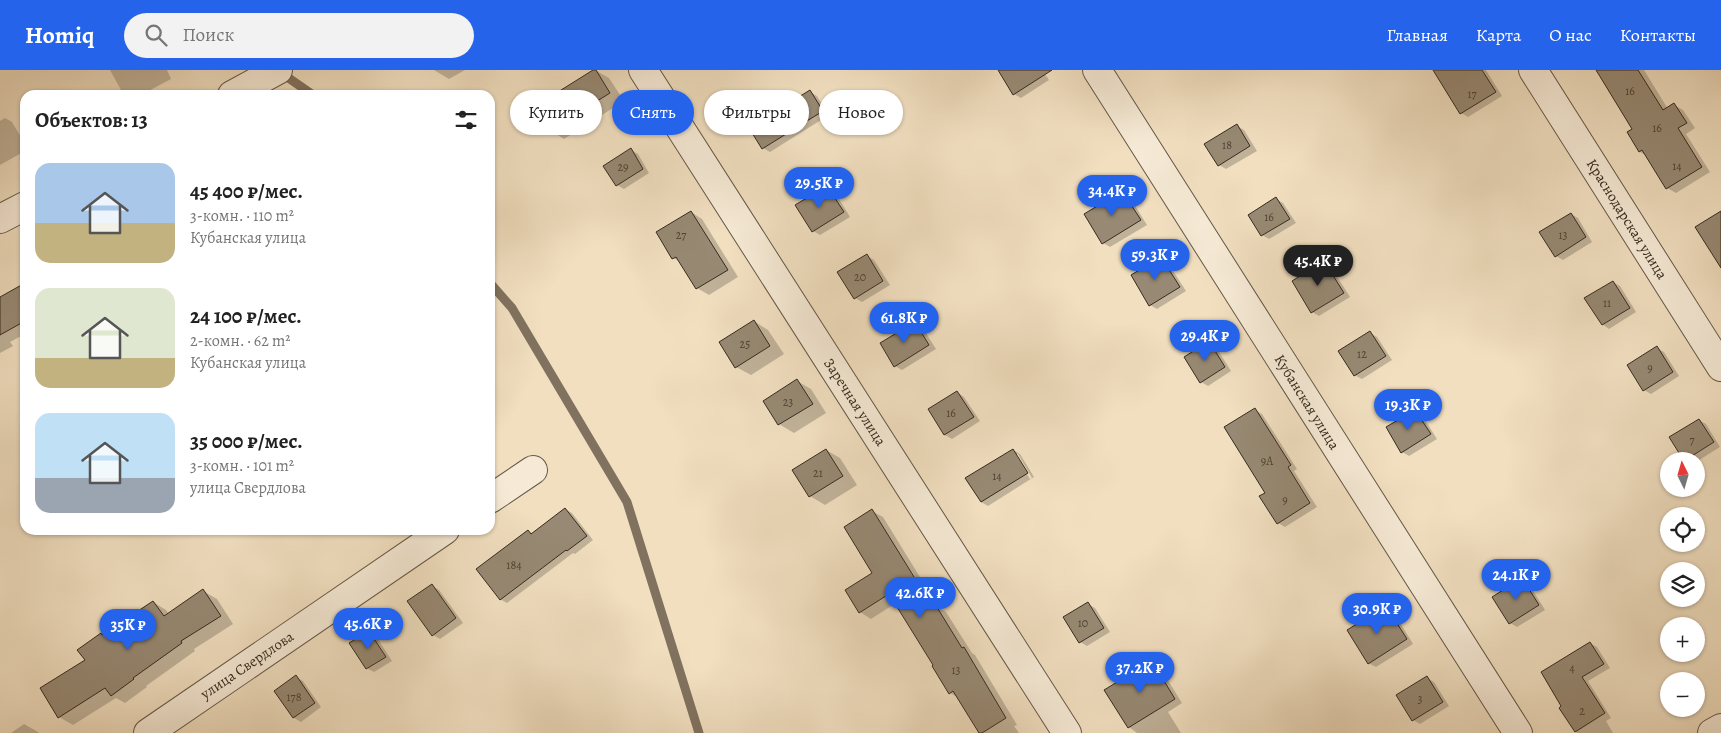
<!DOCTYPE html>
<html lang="ru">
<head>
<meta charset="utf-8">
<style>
	:root { --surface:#fff; --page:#f2f2f2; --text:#222; --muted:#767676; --accent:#2563eb }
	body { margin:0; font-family:Alegreya,serif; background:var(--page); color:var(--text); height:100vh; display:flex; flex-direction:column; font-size:19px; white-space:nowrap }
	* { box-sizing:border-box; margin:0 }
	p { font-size:16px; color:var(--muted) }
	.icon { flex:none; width:28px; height:28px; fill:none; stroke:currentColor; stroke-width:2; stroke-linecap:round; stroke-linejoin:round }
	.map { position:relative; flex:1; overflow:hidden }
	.panel { position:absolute; left:20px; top:20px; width:475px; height:445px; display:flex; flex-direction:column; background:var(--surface); border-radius:15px; box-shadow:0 1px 4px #0004 }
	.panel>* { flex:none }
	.top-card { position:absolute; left:510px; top:20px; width:475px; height:45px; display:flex; gap:10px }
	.needle { width:32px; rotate:355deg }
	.fabs { position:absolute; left:1660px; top:382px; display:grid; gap:10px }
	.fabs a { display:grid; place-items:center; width:45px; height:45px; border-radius:50%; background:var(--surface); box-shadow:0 1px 4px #0004; font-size:25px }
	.price { position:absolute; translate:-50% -42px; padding:0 11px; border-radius:18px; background:var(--accent); color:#fff; font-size:16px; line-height:32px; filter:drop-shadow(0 1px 2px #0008) }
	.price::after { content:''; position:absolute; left:50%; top:30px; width:15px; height:11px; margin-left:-8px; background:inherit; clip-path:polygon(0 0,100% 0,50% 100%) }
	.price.selected { background:#222; color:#fff }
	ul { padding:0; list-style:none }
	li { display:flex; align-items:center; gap:15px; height:125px; padding:0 15px }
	li span { display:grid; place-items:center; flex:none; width:140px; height:100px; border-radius:15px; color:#555 }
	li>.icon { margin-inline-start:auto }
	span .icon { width:60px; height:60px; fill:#fffc; stroke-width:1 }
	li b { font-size:21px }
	h2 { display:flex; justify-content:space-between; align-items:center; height:60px; padding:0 15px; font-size:21px }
	.tag { padding:0 18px; border-radius:22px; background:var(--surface); box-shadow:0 1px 4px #0004; font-size:18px; line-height:45px }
	.tag.selected { background:var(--accent); color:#fff }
	header { display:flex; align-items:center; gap:30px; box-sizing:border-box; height:70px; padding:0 25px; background:var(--accent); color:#fff }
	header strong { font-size:24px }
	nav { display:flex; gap:28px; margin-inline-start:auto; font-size:18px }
	.search { width:350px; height:45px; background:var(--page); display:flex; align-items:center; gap:12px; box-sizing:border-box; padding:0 18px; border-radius:28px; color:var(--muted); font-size:19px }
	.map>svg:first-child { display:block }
</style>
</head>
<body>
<header>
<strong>Homiq</strong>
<div class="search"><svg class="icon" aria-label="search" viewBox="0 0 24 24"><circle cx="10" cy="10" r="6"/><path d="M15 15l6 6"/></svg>Поиск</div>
<nav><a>Главная</a><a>Карта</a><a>О нас</a><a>Контакты</a></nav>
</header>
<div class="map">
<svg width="1721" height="663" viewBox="0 0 1721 663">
	<rect width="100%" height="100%" fill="#f1dfc0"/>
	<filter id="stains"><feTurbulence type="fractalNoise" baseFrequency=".004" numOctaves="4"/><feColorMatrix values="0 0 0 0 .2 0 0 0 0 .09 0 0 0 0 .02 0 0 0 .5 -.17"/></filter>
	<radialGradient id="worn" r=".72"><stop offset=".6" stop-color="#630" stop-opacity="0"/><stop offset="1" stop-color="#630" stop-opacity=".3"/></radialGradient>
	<g fill="#0003" fill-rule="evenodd">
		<polygon points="110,0 167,0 171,9 141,25 130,25 121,20"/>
		<polygon points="434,0 465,0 449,9"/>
		<polygon points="595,0 609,8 624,31 564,69 550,60"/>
		<polygon points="1004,0 1042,0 1049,10 1021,28 1014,24"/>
		<polygon points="1435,0 1486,0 1502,26 1468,47 1461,43"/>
		<polygon points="1596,0 1644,0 1668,39 1674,35 1683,40 1695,58 1686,64 1710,102 1676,123 1667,118 1647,86 1640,82 1628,63 1634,59"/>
		<polygon points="810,22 817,26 829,45 770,82 763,78"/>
		<polygon points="5,48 12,52 25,74 25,81 0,95 0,51"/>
		<polygon points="1237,56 1244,60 1257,81 1226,99 1219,95"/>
		<polygon points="631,80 638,84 649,103 624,119 617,115"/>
		<polygon points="827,117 834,121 850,147 820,165 813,161"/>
		<polygon points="1122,122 1129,126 1147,155 1110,177 1103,173"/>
		<polygon points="1276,129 1283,133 1296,153 1269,169 1262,165"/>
		<polygon points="691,142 702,149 738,207 709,225 697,218 681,192 673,188"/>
		<polygon points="1571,144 1578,148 1592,172 1563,190 1556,186"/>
		<polygon points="867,186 874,190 890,215 862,232 855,228"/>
		<polygon points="1161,188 1168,193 1186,221 1157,239 1150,235"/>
		<polygon points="1324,193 1331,197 1350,227 1319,246 1312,242"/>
		<polygon points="1613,212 1620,216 1636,242 1609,259 1602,254"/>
		<polygon points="25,214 25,264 10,272 13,276 0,283 0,238"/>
		<polygon points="754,251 768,260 784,284 751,305 736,297"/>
		<polygon points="915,253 922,257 936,279 902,300 895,296"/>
		<polygon points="1370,263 1377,267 1392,290 1362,309 1354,305"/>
		<polygon points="1209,273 1216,277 1231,301 1208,316 1201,312"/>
		<polygon points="1657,278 1664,282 1679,306 1651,324 1644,320"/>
		<polygon points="797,311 811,319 826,343 794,363 779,354"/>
		<polygon points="957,322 964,327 980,351 952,369 945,365 930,340"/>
		<polygon points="1255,340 1262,344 1297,399 1294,401 1317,437 1285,457 1278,453 1267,423"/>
		<polygon points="1415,341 1422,345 1437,369 1409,386 1402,382"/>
		<polygon points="1699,350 1706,354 1720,377 1696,392 1687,391 1685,390"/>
		<polygon points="826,380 840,388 857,415 825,435 810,426"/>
		<path d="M1013,380l7,4 14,23 -46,29 -7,-4zM1015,384h3l14,24 -2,1z"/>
		<polygon points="565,439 572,443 593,470 575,484 573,483 507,533 500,529 528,461 533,464"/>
		<polygon points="872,441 883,447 939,538 946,542 972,583 975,585 1017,655 1014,656 1019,663 981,663 959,628 950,623 896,533 871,549 860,542 874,504"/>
		<polygon points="1522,510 1529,514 1545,540 1517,557 1510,553"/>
		<polygon points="432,516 439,520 463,553 440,569 433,565"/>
		<polygon points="203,521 217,529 233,554 194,579 195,581 146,616 147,617 125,633 116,628 73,655 59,647 87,590 104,566 153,532 166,540 169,544"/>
		<polygon points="1088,534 1095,538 1110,562 1087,576 1080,572"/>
		<polygon points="1386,537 1393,541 1413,574 1376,597 1368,593"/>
		<polygon points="369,562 376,566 392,591 374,602 366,598"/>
		<polygon points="1590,573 1597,577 1610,598 1588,611 1611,648 1606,651 1613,663 1577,663 1561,638"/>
		<polygon points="1152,592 1159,596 1182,633 1168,642 1181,663 1137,663 1129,657 1106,621"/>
		<polygon points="296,607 303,611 321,637 301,652 294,648 275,621"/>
		<polygon points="1427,608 1434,612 1449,636 1420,654 1413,650"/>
		<polygon points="24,654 38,662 39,663 11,663"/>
	</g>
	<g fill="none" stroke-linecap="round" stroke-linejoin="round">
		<g stroke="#80725f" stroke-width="9">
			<polyline points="280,2 313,25"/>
			<polyline points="490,213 512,238 627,432 699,663"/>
		</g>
	</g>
	<g fill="#978973" stroke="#362b1f">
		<polygon points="593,0 596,0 610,23 549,61 534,37"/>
		<polygon points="998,0 1052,0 1013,25"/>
		<polygon points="1433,0 1482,0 1496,22 1460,44"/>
		<polygon points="1596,0 1638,0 1663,40 1674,33 1687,53 1678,58 1702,97 1666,119 1642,80 1639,82 1627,62 1632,59"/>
		<polygon points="810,20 823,41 762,79 749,58"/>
		<polygon points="1237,54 1250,76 1218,96 1204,74"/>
		<polygon points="631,78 643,99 616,116 603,96"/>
		<polygon points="827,116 844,142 812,162 795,135"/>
		<polygon points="1122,121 1141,150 1102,174 1084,144"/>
		<polygon points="1276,127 1290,149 1261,166 1248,145"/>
		<polygon points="691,141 728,200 696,219 676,187 672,189 656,162"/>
		<polygon points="1721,141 1721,198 1695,157"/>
		<polygon points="1571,143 1586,167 1555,187 1539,162"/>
		<polygon points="867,184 883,211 854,229 837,202"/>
		<polygon points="1161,187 1180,217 1149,236 1131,205"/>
		<polygon points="1324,191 1344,223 1311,243 1292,211"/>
		<polygon points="1613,211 1630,238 1602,255 1584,228"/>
		<polygon points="25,213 25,251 0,265 0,227"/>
		<polygon points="754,250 770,276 735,298 719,272"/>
		<polygon points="915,252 929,275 894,297 880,273"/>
		<polygon points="1370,261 1386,286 1354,306 1338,281"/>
		<polygon points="1209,271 1225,297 1200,313 1184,287"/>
		<polygon points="1657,276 1673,302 1643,321 1627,295"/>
		<polygon points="797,309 813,334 778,355 763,331"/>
		<polygon points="957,321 974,347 944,365 928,339"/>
		<polygon points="1255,338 1291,395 1288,397 1310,433 1277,454 1259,426 1265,423 1224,357"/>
		<polygon points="1415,340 1431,364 1401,383 1386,357"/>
		<polygon points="1699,349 1714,372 1684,391 1669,367"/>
		<polygon points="826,379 843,406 809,427 792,400"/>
		<polygon points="1013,379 1028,403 981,432 965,408"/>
		<polygon points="565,438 587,466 567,481 566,480 500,530 476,499 528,460 531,464"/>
		<polygon points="872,439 932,536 935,534 962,578 964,577 1006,648 982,663 979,663 953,621 949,624 932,596 933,595 889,524 859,543 845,520 872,503 844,457"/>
		<polygon points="1522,508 1539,535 1509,554 1492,527"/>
		<polygon points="432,514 456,548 432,566 407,531"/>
		<polygon points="203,519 221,546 181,571 182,573 133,608 134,609 111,626 105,618 58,648 40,618 85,590 77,580 101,563 102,565 153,531 164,546"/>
		<polygon points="1088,532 1104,558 1079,573 1063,547"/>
		<polygon points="1386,536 1407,569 1368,594 1347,560"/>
		<polygon points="369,561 386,587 366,599 349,573"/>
		<polygon points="1590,572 1604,594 1582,607 1605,643 1575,662 1559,638 1561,636 1541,602"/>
		<polygon points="1152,591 1175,629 1128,658 1104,620"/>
		<polygon points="296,605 315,633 293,648 274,621"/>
		<polygon points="1427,606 1443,632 1412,651 1396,625"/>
	</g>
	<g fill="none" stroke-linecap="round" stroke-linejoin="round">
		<g stroke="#655847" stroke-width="30">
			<g id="minor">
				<polyline points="643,0 1067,663"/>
				<polyline points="1097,0 1518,663"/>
				<polyline points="1533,0 1721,297"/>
				<polyline points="232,25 278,0"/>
				<polyline points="0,149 25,136"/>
				<polyline points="490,429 533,400"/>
				<polyline points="148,663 445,460"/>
				<polyline points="1712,663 1721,658"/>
			</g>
		</g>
		<use href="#minor" stroke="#f6ead6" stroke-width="28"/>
	</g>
	<g text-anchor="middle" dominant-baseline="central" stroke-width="4" stroke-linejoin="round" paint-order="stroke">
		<g font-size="12" fill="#4e4234">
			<text x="1630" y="21">16</text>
			<text x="1472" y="24">17</text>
			<text x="1657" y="58">16</text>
			<text x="1227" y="75">18</text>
			<text x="1677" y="96">14</text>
			<text x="623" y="97">29</text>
			<text x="1269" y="147">16</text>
			<text x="681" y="165">27</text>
			<text x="1563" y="165">13</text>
			<text x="860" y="207">20</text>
			<text x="1607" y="233">11</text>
			<text x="745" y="274">25</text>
			<text x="1362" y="284">12</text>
			<text x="1650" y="298">9</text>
			<text x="788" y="332">23</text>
			<text x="951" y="343">16</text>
			<text x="1692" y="370">7</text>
			<text x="1267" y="391">9А</text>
			<text x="818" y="403">21</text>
			<text x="997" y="406">14</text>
			<text x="1285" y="430">9</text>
			<text x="514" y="495">184</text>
			<text x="1083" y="553">10</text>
			<text x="1572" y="598">4</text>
			<text x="956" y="600">13</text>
			<text x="294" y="627">178</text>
			<text x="1420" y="629">3</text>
			<text x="1582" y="641">2</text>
		</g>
		<g font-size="15" fill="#362b1f" stroke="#f6ead6">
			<text transform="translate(1627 149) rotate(58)">Краснодарская улица</text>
			<text transform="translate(855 332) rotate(57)">Заречная улица</text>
			<text transform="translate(1307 332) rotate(58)">Кубанская улица</text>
			<text transform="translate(247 595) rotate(-34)">улица Свердлова</text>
		</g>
	</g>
	<rect width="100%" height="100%" filter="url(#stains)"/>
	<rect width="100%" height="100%" fill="url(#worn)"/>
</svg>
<div class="fabs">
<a><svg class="needle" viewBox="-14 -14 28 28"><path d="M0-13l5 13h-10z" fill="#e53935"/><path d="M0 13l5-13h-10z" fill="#767676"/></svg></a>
<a><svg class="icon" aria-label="locate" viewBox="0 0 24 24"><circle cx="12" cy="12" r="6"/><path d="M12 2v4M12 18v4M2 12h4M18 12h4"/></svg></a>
<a><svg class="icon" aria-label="layers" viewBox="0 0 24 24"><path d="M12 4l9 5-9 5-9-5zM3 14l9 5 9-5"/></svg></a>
<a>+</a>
<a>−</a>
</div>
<b class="price" style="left:819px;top:139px">29.5K ₽</b>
<b class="price" style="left:1112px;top:147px">34.4K ₽</b>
<b class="price" style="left:1155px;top:211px">59.3K ₽</b>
<b class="price selected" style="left:1318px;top:217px">45.4K ₽</b>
<b class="price" style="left:904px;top:274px">61.8K ₽</b>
<b class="price" style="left:1205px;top:292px">29.4K ₽</b>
<b class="price" style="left:1408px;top:361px">19.3K ₽</b>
<b class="price" style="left:1516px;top:531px">24.1K ₽</b>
<b class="price" style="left:920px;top:549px">42.6K ₽</b>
<b class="price" style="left:1377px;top:565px">30.9K ₽</b>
<b class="price" style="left:368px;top:580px">45.6K ₽</b>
<b class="price" style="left:128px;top:581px">35K ₽</b>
<b class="price" style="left:1140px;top:624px">37.2K ₽</b>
<div class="top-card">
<a class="tag">Купить</a>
<a class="tag selected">Снять</a>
<a class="tag">Фильтры</a>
<a class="tag">Новое</a>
</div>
<section class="panel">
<h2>Объектов: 13<svg class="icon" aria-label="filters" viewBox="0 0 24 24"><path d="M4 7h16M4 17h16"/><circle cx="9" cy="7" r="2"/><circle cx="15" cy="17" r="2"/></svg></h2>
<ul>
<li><span style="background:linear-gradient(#a9c7e8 60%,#c2b280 0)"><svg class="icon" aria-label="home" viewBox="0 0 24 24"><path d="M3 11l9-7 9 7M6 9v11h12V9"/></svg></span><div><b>45 400 ₽/мес.</b><p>3-комн. · 110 m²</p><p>Кубанская улица</p></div></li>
<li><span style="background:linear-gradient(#dfe7d0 70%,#c2b280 0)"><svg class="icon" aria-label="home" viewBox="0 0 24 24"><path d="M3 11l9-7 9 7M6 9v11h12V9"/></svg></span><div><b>24 100 ₽/мес.</b><p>2-комн. · 62 m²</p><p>Кубанская улица</p></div></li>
<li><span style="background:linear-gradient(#bfe0f5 65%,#9aa5b1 0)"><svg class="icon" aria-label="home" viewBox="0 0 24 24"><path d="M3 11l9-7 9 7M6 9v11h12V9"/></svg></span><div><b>35 000 ₽/мес.</b><p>3-комн. · 101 m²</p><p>улица Свердлова</p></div></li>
</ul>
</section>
</div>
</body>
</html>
